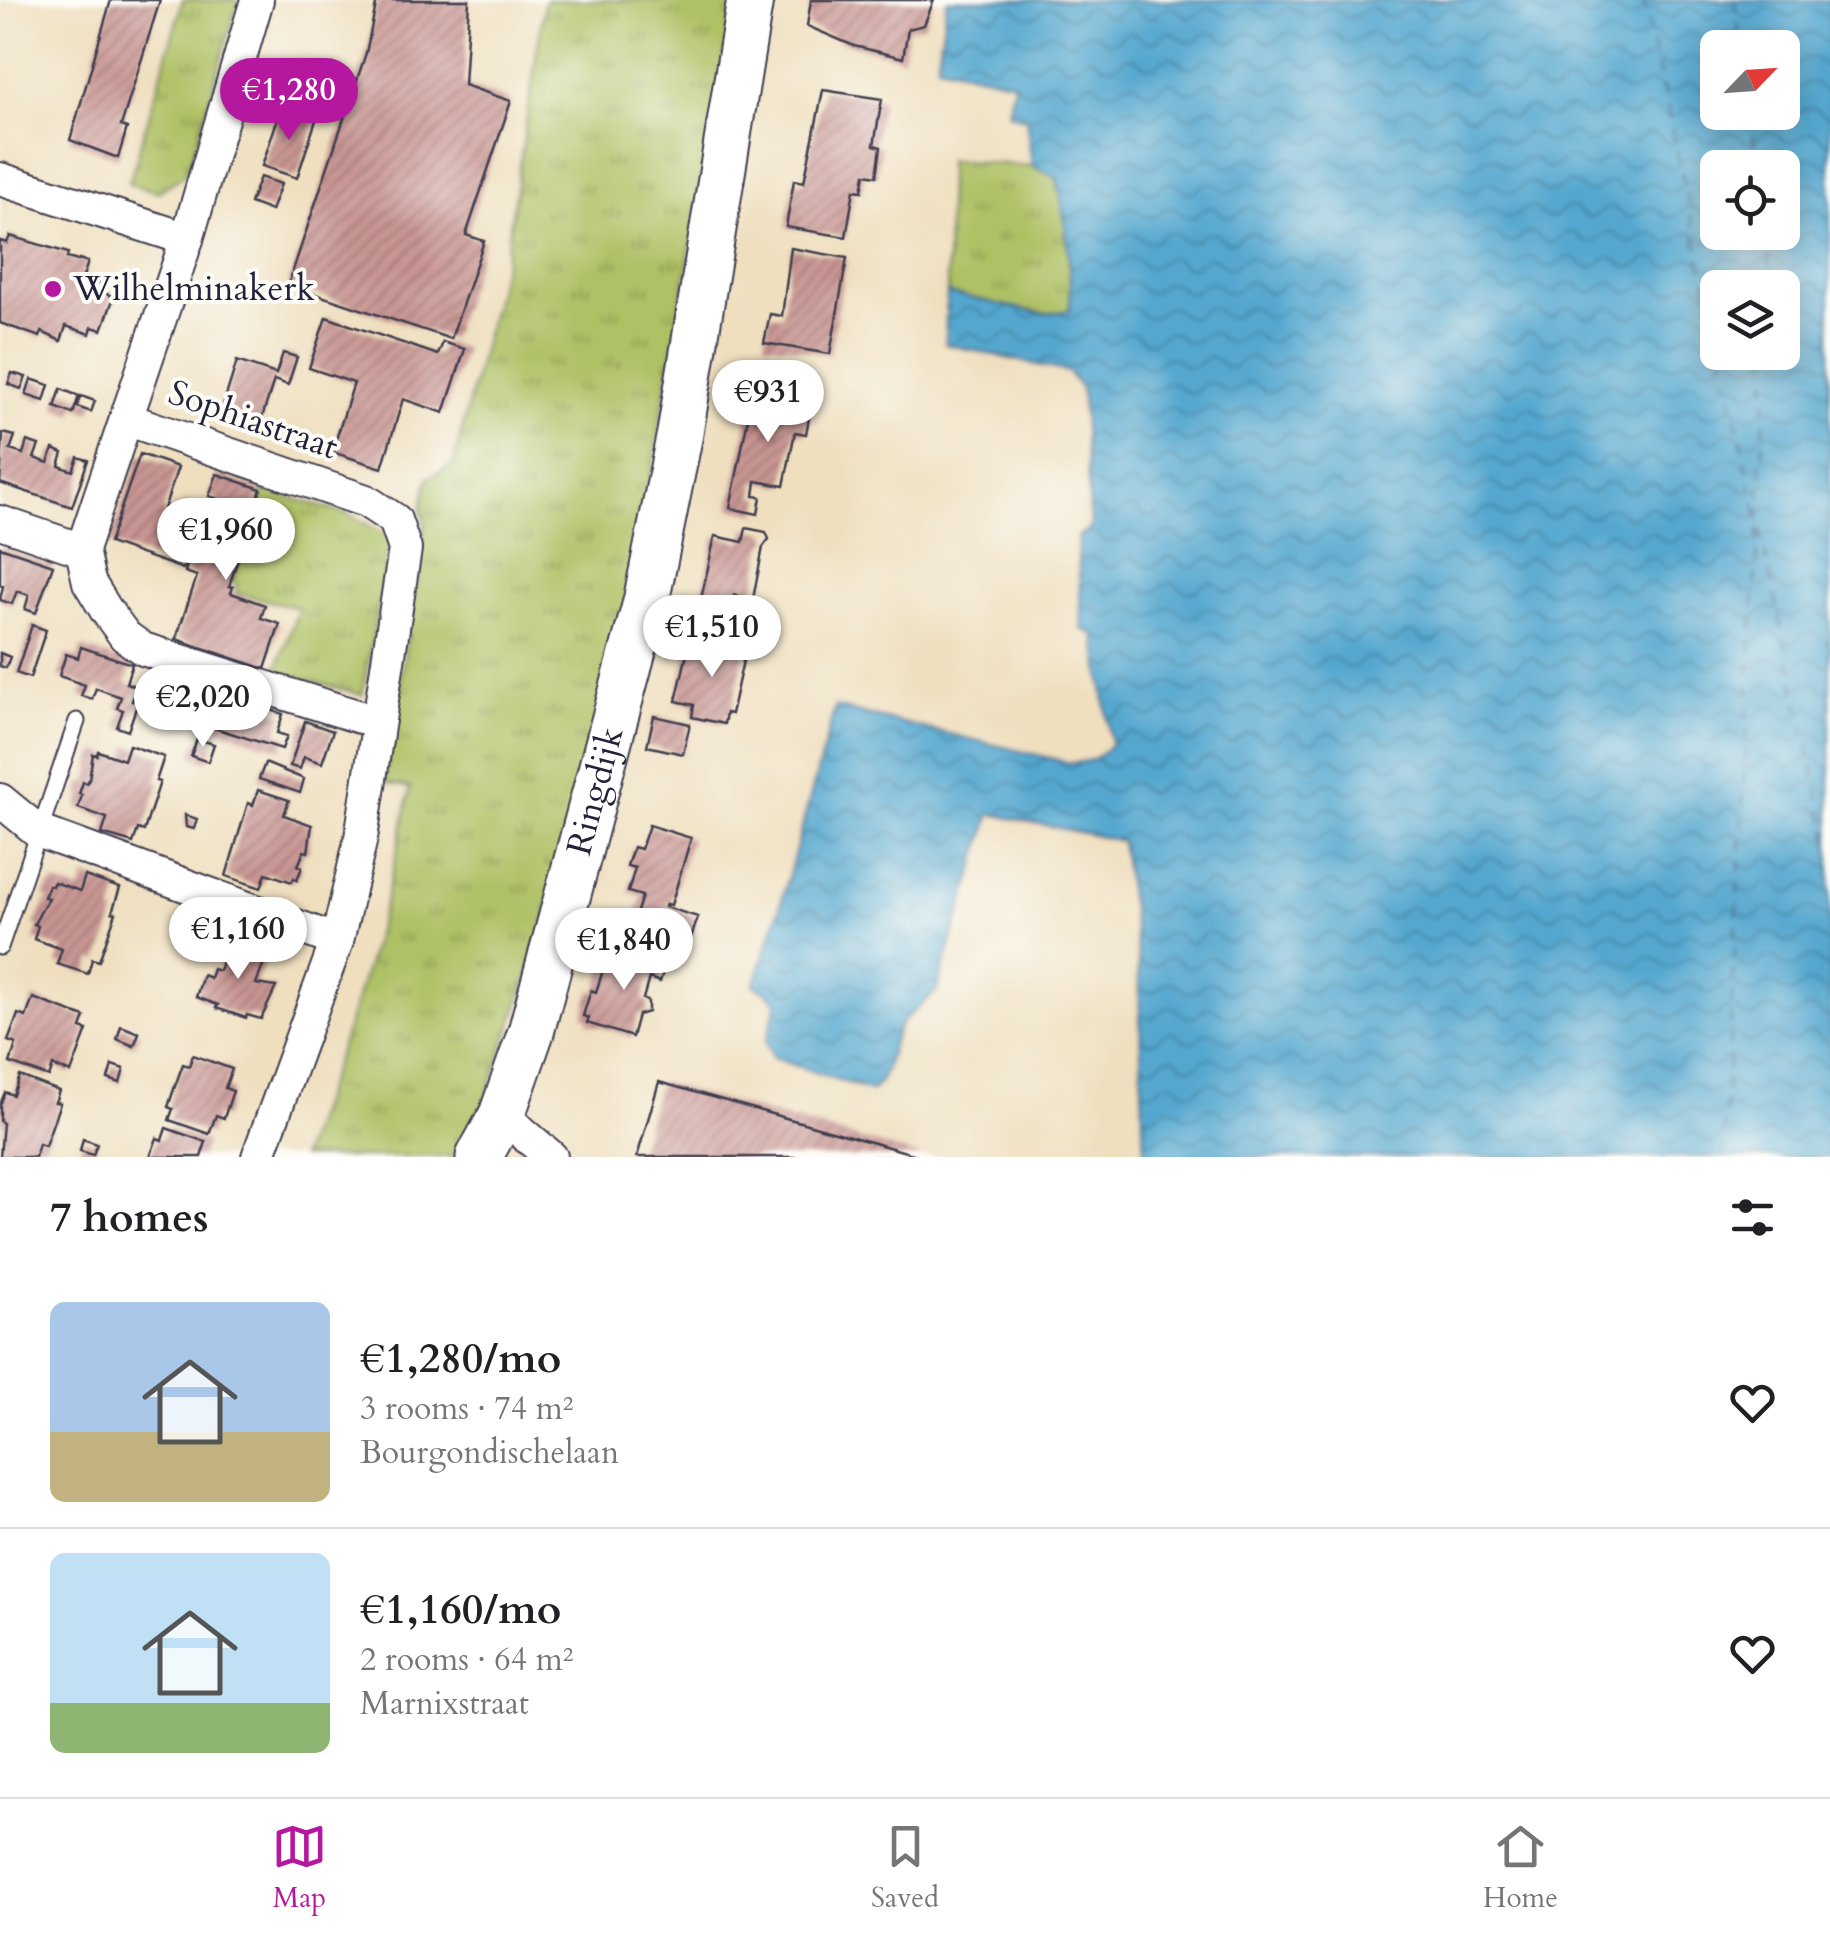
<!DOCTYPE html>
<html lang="en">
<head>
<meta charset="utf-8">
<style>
	:root { --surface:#fff; --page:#f6f6f6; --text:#202124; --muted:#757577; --line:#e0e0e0; --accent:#b5179e }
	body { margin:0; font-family:Cardo,serif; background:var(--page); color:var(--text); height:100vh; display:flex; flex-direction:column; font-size:38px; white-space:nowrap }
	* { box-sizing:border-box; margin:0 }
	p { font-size:32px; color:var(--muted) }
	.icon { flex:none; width:55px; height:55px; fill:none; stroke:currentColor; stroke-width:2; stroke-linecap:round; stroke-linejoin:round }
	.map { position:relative; height:1157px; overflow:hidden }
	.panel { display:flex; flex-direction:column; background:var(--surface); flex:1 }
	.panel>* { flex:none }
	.needle { width:65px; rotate:65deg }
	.controls { position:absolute; left:1700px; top:30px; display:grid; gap:20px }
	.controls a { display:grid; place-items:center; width:100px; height:100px; border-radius:15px; background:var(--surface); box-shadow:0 5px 25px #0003; font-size:50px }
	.price { position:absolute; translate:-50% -85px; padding:0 22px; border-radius:35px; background:#fff; color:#222; font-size:32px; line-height:65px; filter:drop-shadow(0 2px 5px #0008) }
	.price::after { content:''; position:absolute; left:50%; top:60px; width:30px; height:22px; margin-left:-15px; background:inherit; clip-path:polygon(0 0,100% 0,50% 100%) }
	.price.on { background:var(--accent); color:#fff }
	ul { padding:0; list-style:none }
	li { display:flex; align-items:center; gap:30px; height:250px; padding:0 50px }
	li+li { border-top:2px solid var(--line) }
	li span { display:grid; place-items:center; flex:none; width:280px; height:200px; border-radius:15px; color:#555 }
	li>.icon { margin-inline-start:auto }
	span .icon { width:120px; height:120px; fill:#fffc; stroke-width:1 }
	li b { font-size:42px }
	h2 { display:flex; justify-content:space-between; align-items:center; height:120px; padding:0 50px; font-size:42px }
	.menu { display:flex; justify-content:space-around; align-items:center; height:140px; border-top:2px solid var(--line); background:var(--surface); font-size:28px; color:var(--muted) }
	.menu a { display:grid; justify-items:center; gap:5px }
	.menu .on { color:var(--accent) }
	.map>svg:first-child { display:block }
</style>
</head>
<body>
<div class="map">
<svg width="1830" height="1157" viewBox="0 0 1830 1157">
	<defs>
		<pattern id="grass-tufts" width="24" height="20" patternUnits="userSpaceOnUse" patternTransform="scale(2.5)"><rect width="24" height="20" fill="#afc165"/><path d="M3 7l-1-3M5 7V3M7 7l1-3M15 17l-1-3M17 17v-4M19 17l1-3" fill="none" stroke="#8e9c54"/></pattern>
		<pattern id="water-waves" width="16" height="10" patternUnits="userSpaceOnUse" patternTransform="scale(2.5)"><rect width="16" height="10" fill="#54a7cf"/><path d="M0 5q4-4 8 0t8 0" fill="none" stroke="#4588a9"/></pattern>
		<pattern id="building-hatch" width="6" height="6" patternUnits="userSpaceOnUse" patternTransform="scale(2.5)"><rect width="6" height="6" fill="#c99693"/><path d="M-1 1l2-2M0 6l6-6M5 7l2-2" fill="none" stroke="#a37a79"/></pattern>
	</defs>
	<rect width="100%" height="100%" fill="#fdfcf7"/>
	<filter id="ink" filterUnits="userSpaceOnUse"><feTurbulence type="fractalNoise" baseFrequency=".01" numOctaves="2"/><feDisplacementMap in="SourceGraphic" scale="20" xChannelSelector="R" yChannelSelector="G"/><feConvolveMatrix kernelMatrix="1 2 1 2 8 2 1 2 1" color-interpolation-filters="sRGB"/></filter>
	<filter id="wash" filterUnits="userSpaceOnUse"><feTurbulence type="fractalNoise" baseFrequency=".0048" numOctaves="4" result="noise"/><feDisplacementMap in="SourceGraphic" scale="40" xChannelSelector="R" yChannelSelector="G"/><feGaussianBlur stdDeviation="2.25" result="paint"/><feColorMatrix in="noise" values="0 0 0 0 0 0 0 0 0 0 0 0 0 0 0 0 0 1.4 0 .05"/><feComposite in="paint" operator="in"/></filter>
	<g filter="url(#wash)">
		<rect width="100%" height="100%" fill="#efdfbf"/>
		<g fill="url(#grass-tufts)" stroke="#687250" stroke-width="2.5">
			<polygon points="183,0 239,0 187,173 158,192 129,184"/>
			<path d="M545,0h189l-106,605 -95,358 -68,194h-164c46,-123 86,-239 109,-369l-26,-6 41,-258 -4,-14 7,-32 25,-13 52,-205z"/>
			<polygon points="948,160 1032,166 1057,178 1068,232 1070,310 1045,314 947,293"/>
			<polygon points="264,490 347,514 386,534 389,546 362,695 276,671 299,608 236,593 237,584 232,582"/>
		</g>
		<path fill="url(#water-waves)" stroke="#3b6485" stroke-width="2.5" fill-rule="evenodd" d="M947,0h883v1157h-686l-6,-200 -17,-116 -130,-27 -54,176c-10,12 -29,24 -36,34 -15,22 -8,50 -30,67l-98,-33 -7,-15 11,-40 -9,-10 -14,-8 24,-71 57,-207 236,56c20,-1 28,-4 40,-20l-16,-108 -13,-6 -5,-92 14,-10 -10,-138 -13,-17 -123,-28 2,-51 98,21 25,-4c2,-45 -4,-88 -13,-132l-25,-12 -6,-47 -18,-6 6,-31 -77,-17zM1718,48h64v64h-64zM1718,168h64v64h-64zM1718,288h64v64h-64z"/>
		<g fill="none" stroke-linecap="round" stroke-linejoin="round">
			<g stroke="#385e7e" stroke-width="2.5" stroke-dasharray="12 10" stroke-linecap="butt">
				<polyline points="1643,0 1718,336"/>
				<polyline points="1735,0 1741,48"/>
				<polyline points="1750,112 1757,168"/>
				<polyline points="1766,232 1772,288"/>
				<polyline points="1721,352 1758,517"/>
				<polyline points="1760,530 1830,845"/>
				<polyline points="1723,1157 1768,352"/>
			</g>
		</g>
		<g id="blocks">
			<g fill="url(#building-hatch)">
				<polygon points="111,0 160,0 121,126 127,128 118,158 70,140"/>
				<polygon points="377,0 469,0 464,85 511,101 466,235 484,241 451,339 288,285 366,53"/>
				<polygon points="811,0 934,0 924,25 908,29 903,58 854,46 807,26"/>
				<polygon points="823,90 882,99 874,145 881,147 877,176 865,174 862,191 854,190 846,237 786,227 794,180 804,182"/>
				<polygon points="281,108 316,120 297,178 262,166"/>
				<polygon points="260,177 281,184 271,211 250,203"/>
				<polygon points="10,236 68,253 67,258 78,261 79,259 88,262 83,277 106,286 104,293 114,297 102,330 92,327 90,334 66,326 61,341 42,332 40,337 0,323 0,241 7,243"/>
				<polygon points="791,248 847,258 830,354 764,343 770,314 782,316"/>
				<polygon points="326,317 438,355 443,342 465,349 444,413 403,399 382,468 332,452 354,383 309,368"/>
				<polygon points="283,353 297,357 288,385 274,380 260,424 221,412 237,361 276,374"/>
				<polygon points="12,373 26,377 21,389 8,384"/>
				<polygon points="31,379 49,385 44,401 26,395"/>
				<polygon points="754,388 812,402 806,434 795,432 784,486 756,481 754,496 761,497 758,514 730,508"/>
				<polygon points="61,389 79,396 73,414 55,407"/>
				<polygon points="81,396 95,401 91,412 77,407"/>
				<polygon points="3,433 15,436 10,450 23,454 27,441 39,445 34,458 48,463 53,449 63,453 59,466 73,471 78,457 88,460 72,507 0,483"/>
				<polygon points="140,454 178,467 163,512 198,524 183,569 109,543"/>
				<polygon points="217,474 261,489 229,586 233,587 231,593 265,605 261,618 280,624 265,669 176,639 197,576 185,572 195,540 203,542 218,499 209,496"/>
				<polygon points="185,503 204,509 199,522 181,516"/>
				<polygon points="746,528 766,532 769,539 763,547 753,599 734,595 732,605 701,599 715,536 743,542"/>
				<polygon points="0,547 53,565 36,613 25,609 29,595 17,591 12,604 0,600 3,586 0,585"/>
				<polygon points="701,608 726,614 721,637 696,631"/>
				<polygon points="32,625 46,630 30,678 16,673"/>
				<polygon points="721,637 747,643 731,714 726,713 724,724 692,717 694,705 676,701 689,645 717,652"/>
				<polygon points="81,647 132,664 126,683 137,687 132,701 138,702 128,731 117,727 123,710 117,708 121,697 96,688 92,699 81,696 85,685 59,676 66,654 78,658"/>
				<polygon points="0,653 10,657 6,668 0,666"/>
				<polygon points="163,673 199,686 188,717 152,704"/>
				<polygon points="231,697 283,714 277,733 287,736 282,749 208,726 215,707 226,711"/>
				<polygon points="654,716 690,724 683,754 647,746"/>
				<polygon points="305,721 333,731 322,763 304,757 300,769 290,766"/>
				<polygon points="197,739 214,744 208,762 191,756"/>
				<polygon points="129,745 164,757 156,781 160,782 144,831 138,829 133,843 102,834 107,818 78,808 82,795 79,794 83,782 87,783 89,779 93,754 97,755 98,751 124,760"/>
				<polygon points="265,763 304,779 300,793 259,779"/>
				<polygon points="258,790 289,800 284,815 312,825 308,852 304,851 298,866 302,867 297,880 294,878 292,882 266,873 261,888 226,876 248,803 253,805"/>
				<polygon points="185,815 197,819 194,829 186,827"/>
				<polygon points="649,825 691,838 671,905 666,904 665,907 698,917 690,941 633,924 642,896 628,892 635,868 627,866 633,847 641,849"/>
				<polygon points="85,876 120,888 112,912 116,913 99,961 92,959 88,974 57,964 62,949 34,939 38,926 34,924 48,898 44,897 49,885 52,886 54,882 80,891"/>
				<polygon points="230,939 268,952 256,984 276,987 261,1019 247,1015 246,1018 216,1008 218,1005 196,997 203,975 210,978 213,969 219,971"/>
				<polygon points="626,948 667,960 660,982 649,978 643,999 648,1002 648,1012 638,1015 632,1037 587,1023 589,1018 583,1016 591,990 596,992 605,964 621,968"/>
				<polygon points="33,998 85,1017 81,1028 87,1030 71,1073 53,1066 49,1077 10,1063 16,1044 8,1041 13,1028 18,1014 26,1017"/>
				<polygon points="121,1026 139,1033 134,1046 117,1039"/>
				<polygon points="193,1055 232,1069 225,1088 233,1091 224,1118 216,1115 209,1134 169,1120 173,1109 168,1107 175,1086 183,1064 189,1066"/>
				<polygon points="112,1065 124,1069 120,1083 108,1079"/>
				<polygon points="20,1076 59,1091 55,1102 60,1103 45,1146 39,1144 35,1157 0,1157 3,1123 0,1121 0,1105 5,1092 13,1095"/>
				<polygon points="659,1082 920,1156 920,1157 637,1157"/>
				<polygon points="166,1128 206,1142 201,1157 150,1157 157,1138 162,1140"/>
				<polygon points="83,1139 97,1144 93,1155 80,1151"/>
			</g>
		</g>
	</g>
	<g filter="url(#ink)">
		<use href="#blocks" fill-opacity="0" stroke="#413e4f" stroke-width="2.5"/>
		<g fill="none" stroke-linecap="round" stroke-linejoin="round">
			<g stroke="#413e4f" stroke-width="19">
				<polyline id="lane" points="0,947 77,721"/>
			</g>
			<g stroke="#413e4f" stroke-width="36">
				<g id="street">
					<polyline points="0,179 187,239"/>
					<polyline points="126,419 187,239 257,0"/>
					<polyline points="0,522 82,550"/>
					<polyline points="0,800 38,831 337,941"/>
					<polyline points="502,1115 551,1157"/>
					<polyline points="258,1157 337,941 361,838 405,549 395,520 366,501 126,419 82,550 89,582 106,610 125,636 143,649 360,717"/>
				</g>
			</g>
			<g stroke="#413e4f" stroke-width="49">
				<g id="secondary">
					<path id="s1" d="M479,1157l23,-42 29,-83 115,-430 34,-169 70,-433"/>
				</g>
			</g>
			<use href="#lane" stroke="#fff" stroke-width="15"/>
			<use href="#street" stroke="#fff" stroke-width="32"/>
			<use href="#secondary" stroke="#fff" stroke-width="45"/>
		</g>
	</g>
	<circle fill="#b5179e" stroke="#fdfcf7" stroke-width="4" cx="53" cy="289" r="10"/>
	<g text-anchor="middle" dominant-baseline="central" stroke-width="8" stroke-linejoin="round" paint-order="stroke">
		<g font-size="35" fill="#22223b" stroke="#fdfcf7" text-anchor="start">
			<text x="73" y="289">Wilhelminakerk</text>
		</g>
		<g font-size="35" fill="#22223b" stroke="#fdfcf7">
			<text transform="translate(253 420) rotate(19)">Sophiastraat</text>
			<text stroke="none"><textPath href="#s1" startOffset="385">Ringdijk</textPath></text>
		</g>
	</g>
</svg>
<div class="controls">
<a><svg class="needle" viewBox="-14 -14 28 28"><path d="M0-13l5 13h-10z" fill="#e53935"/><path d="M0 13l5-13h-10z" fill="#757577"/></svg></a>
<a><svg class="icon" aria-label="locate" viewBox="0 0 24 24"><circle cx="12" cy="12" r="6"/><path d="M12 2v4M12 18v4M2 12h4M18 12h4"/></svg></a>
<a><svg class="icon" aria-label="layers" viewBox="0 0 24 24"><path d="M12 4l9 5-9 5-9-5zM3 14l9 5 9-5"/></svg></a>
</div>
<b class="price on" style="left:289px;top:143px">€1,280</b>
<b class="price" style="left:768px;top:445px">€931</b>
<b class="price" style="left:226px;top:583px">€1,960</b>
<b class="price" style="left:712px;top:680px">€1,510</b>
<b class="price" style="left:203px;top:750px">€2,020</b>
<b class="price" style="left:238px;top:982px">€1,160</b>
<b class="price" style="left:624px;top:993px">€1,840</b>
</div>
<section class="panel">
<h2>7 homes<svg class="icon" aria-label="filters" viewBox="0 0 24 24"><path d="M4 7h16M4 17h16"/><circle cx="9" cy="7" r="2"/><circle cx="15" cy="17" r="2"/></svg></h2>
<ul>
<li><span style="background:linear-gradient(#a9c7e8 65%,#c2b280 0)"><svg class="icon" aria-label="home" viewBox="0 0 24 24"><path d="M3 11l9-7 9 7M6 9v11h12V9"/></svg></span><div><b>€1,280/mo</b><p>3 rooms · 74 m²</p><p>Bourgondischelaan</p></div><svg class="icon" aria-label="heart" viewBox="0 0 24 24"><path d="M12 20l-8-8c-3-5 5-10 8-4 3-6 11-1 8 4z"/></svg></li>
<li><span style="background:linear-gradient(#bfe0f5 75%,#8fb573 0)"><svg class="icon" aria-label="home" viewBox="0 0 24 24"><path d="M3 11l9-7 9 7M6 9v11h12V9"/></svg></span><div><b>€1,160/mo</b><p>2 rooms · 64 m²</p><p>Marnixstraat</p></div><svg class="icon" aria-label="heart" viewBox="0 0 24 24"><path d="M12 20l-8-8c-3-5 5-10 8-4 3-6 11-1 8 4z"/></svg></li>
</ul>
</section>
<nav class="menu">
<a class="on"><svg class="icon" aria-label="map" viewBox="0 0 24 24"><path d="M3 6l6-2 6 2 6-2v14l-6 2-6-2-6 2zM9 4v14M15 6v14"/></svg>Map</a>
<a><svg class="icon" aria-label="saved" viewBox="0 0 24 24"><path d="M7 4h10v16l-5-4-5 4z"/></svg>Saved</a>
<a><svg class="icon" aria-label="home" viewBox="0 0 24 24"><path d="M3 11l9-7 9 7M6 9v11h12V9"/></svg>Home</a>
</nav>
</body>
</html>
